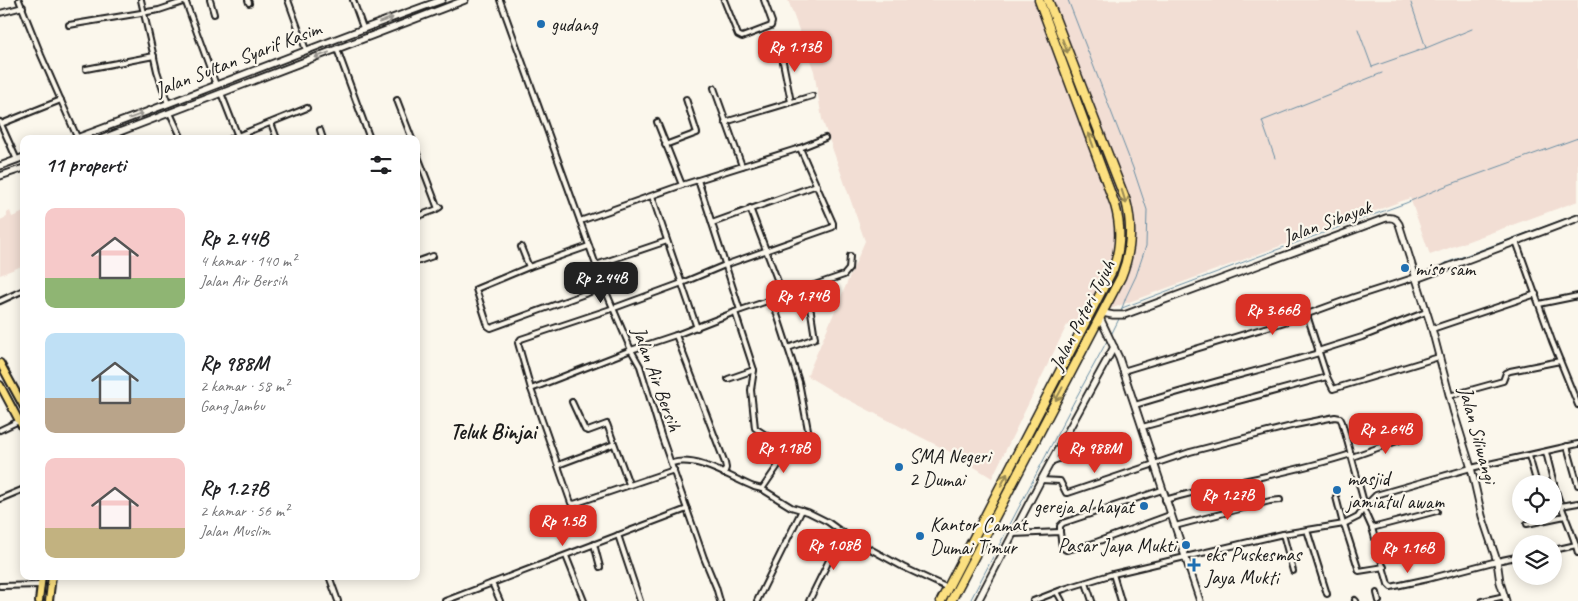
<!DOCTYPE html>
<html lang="id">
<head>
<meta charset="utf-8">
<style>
	:root { --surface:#fff; --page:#f2f2f2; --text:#202124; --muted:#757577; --accent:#d93025 }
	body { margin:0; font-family:Caveat,sans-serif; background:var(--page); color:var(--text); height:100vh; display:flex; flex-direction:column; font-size:19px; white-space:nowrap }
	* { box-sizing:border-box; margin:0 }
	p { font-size:16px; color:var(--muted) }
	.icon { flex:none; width:28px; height:28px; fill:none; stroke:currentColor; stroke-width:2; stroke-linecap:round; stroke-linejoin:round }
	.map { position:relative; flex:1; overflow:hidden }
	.sheet { position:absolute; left:20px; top:135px; width:400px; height:445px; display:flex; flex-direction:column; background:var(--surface); border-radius:10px; box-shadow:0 2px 12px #0003 }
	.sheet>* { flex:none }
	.tools { position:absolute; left:1512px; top:475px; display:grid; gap:10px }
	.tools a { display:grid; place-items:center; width:50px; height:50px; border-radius:50%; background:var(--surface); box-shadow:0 2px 12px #0003; font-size:25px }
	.price { position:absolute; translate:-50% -42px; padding:0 11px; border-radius:10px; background:var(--accent); color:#fff; font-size:16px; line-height:32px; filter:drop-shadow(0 1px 2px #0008) }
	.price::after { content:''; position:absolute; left:50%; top:30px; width:15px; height:11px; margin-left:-8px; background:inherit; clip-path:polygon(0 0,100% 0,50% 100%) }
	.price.current { background:#222; color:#fff }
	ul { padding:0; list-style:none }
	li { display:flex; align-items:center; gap:15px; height:125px; padding:0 25px }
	li span { display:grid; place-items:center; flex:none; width:140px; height:100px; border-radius:10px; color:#555 }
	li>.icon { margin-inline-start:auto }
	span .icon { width:60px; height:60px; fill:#fffc; stroke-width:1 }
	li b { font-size:21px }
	h2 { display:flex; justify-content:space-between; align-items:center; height:60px; padding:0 25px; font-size:21px }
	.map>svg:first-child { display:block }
</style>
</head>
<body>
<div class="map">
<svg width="1578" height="601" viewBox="0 0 1578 601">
	<rect width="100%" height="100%" fill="#fbf7ec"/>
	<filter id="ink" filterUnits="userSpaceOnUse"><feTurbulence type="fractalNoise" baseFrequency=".02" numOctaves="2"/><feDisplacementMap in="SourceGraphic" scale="10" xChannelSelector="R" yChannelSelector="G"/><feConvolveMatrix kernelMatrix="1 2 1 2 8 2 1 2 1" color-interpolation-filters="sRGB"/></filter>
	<g filter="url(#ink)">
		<g fill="#f2ded4">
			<polygon points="788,0 1578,0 1578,201 1430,255 1410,198 1067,325 992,478 950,452 839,395 807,376 865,241 822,119 814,71"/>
			<polygon points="10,211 12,217 24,212 24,265 0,275 0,220 7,217 7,213"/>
		</g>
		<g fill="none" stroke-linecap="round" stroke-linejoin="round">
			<g stroke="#6a8ea4" stroke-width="1">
				<polyline points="1068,0 1133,168 1147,210 1146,246 1136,276 1126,297 1121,311"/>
				<polyline points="1411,3 1426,48 1472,29"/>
				<polyline points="1358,29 1372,67 1426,48"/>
				<polyline points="1275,158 1262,121 1382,73"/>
				<polyline points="1443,264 1578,214"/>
				<polyline points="1122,308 1257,257 1406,203 1443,187 1578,138"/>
				<polyline points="1111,335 1119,319"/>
				<polyline points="970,601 1077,396 1107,341"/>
			</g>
			<g stroke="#1c1c1c" stroke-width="8">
				<g id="street">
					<polyline points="19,0 41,55 77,137"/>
					<polyline points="141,0 157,71 168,104"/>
					<polyline points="185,0 216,85"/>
					<polyline points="210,0 214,14"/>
					<polyline points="248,0 249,3"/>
					<polyline points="288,0 306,50"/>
					<polyline points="353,0 363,28"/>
					<polyline points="500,0 604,287 631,350 640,366 661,435 704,558 716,587 720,601"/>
					<polyline points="724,0 738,35 742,37 771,26 772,22 764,0"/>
					<polyline points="0,13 23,7"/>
					<polyline points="69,25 159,10 186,1"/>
					<polyline points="780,47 791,102"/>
					<polyline points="337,49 340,57"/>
					<polyline points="341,60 370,139"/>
					<polyline points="86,69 154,56"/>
					<polyline points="714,88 742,166"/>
					<polyline points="221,93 239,139"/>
					<polyline points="397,100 412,139"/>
					<polyline points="170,113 182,139"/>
					<polyline points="0,122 17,160"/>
					<polyline points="657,122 682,185"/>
					<polyline points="725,122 812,96"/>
					<polyline points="271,123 277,139"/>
					<polyline points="1,124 61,100"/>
					<polyline points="320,130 323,139"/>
					<polyline points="230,139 307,108"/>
					<polyline points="665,145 697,133 686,99"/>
					<polyline points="416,151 437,206 440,207 435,210 416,217"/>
					<polyline points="698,180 740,310"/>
					<polyline points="652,196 697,328"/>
					<polyline points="750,208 783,295"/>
					<polyline points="580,221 682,185 800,148 825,138"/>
					<polyline points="712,223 817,185"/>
					<polyline points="1516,241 1552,341 1578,405"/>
					<polyline points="589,246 529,267 476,289 488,326 491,328 604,287"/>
					<polyline points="521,247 529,267"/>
					<polyline points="416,262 433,256"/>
					<polyline points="596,265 667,241"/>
					<polyline points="772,299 799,382 809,435 808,443 790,448"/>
					<polyline points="0,301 24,290"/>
					<polyline points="1539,304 1578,296"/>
					<polyline points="735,312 754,370 751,390 755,428 772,439 790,448"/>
					<polyline points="1307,315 1327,377 1333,389 1439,357"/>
					<polyline points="1432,329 1536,294"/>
					<polyline points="676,335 725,463 726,468 724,474"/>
					<polyline points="788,348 815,338 811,312 802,288"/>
					<polyline points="1318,351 1362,337 1426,312"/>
					<polyline points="1123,371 1291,320 1354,297 1416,277"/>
					<polyline points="728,379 754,370"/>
					<polyline points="531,389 631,350 676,335 735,312 844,275 849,269 850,256"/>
					<polyline points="1449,396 1503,381 1506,373 1510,371 1560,361"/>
					<polyline points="572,402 585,430 588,431 607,424 629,484"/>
					<path d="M1135,405c61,-19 122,-34 184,-52"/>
					<polyline points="1142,427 1327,377"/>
					<polyline points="0,430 19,421"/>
					<polyline points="1567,446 1578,485"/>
					<polyline points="1546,452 1554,484"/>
					<polyline points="1529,456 1537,484"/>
					<polyline points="1352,457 1414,435"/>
					<polyline points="1053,461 1110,440"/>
					<path d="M672,463c27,-7 57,14 82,24l8,2 29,18 17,5 20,10 22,16 53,29 45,21"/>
					<polyline points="558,465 614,444"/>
					<polyline points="674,470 574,504 571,503 531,389 518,343 521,339 614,308 682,283 725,265 833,227 833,223 800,148"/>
					<polyline points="1041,480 1060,481 1066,493 1068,493 1190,452 1295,425 1335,417 1340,418 1342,422 1365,506"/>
					<path d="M1554,484c6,24 18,45 24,69"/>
					<polyline points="762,489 790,448"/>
					<polyline points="1336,497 1343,524"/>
					<polyline points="0,499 24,489"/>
					<path d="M1165,500c61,-18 125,-26 186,-46"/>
					<polyline points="1561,506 1578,503"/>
					<polyline points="1363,508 1372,528 1388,584 1391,587 1428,579 1497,561 1521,556"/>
					<polyline points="1344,524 1359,571 1384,567"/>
					<polyline points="1527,524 1565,516"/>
					<polyline points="1175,526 1270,501 1280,500"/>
					<polyline points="1372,528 1437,511"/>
					<polyline points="1307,530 1327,594"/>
					<polyline points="1060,532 1060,526 1063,523 1162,490"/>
					<polyline points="1013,534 1060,532 1062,547 1066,550 1091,544 1170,515"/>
					<polyline points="1283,534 1293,571"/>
					<polyline points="618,535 640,601"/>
					<polyline points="594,544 600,567"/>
					<polyline points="1554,550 1576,545"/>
					<polyline points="566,556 584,601"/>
					<polyline points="1113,574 1121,601"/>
					<polyline points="329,576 338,601"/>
					<polyline points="492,583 500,601"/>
					<polyline points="1086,583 1092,601"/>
					<polyline points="0,586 41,585"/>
					<polyline points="1057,592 1062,601"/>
					<polyline points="1377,593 1379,601"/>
					<polyline points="1355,600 1356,601"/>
					<polyline points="445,601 687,509"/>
					<polyline points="757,601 802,510"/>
					<polyline points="809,601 843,532"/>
					<polyline points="1033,601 1064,589 1113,574 1283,534 1344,524 1358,517 1365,506 1376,495 1471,468 1578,444"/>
					<polyline points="1482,601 1505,596"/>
				</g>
			</g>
			<g stroke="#1c1c1c" stroke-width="9">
				<g id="secondary">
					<path d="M74,139c123,-45 244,-95 368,-139"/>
					<polyline points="101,139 465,0"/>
					<polyline points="0,166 24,157"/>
					<polyline points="0,176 24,168"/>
					<polyline points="1416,279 1578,218"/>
					<path d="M1103,313l10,2h11l262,-97c6,-1 10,0 13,6l33,105 22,84 17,55 11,48 15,45 3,21 6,19"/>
					<polyline points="1100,318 1119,358 1200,601"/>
					<polyline points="978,601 1041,480 1114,347"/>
				</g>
			</g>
			<g stroke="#1c1c1c" stroke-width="10">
				<g id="primary">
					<polyline points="0,363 24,407"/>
					<polyline points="0,385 24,430"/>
					<polyline points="39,601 42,576"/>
					<polyline points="49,601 52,576"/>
				</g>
			</g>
			<g stroke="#1c1c1c" stroke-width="11">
				<g id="highway">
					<path d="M941,601l172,-332c8,-21 8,-43 2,-64l-76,-205"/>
					<path d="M951,601l170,-324c10,-25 12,-50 5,-76l-78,-201"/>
				</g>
			</g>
			<use href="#street" stroke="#fbf7ec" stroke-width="4"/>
			<use href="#secondary" stroke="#fbf7ec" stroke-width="5.5"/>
			<use href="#primary" stroke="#fce080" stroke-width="6"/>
			<use href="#highway" stroke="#fce080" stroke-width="8"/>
		</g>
		<defs><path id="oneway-shaft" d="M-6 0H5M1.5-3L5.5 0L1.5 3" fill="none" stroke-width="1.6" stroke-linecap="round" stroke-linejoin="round" transform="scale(1.25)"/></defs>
		<g stroke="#97948e">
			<use href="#oneway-shaft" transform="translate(386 20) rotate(-19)"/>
			<use href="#oneway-shaft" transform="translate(322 55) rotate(160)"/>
			<use href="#oneway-shaft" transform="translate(136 116) rotate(-20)"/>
		</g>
		<g stroke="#978853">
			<use href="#oneway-shaft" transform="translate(1065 46) rotate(69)"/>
			<use href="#oneway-shaft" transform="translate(1091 140) rotate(-110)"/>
			<use href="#oneway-shaft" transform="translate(1124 197) rotate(72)"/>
			<use href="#oneway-shaft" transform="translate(1059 394) rotate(118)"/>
			<use href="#oneway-shaft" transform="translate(1004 480) rotate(-63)"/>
		</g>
	</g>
	<g fill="#1f6fb2" stroke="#fbf7ec" stroke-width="2">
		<circle cx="541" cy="24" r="5"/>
		<circle cx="1405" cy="268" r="5"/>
		<circle cx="899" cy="467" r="5"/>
		<circle cx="1337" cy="490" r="5"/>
		<circle cx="1144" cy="506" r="5"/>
		<circle cx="920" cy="536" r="5"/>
		<circle cx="1186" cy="545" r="5"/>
		<path d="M1191.5 557.5h5v5h5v5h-5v5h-5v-5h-5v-5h5z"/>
	</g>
	<g text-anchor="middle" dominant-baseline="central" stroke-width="4.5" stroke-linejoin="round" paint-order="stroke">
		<g font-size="20" fill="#1c1c1c" stroke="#fbf7ec" text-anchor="start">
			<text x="551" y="24">gudang</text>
			<text x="1415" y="268">miso sam</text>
			<text x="909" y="456">SMA Negeri<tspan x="909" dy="23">2 Dumai</tspan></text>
			<text x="1347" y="478">masjid<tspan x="1347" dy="23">jamiatul awam</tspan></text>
			<text x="1134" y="506" text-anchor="end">gereja al hayat</text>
			<text x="930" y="524">Kantor Camat<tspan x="930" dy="23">Dumai Timur</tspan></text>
			<text x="1176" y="545" text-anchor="end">Pasar Jaya Mukti</text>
			<text x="1205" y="554">eks Puskesmas<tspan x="1205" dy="23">Jaya Mukti</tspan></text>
		</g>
		<g font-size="20" fill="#1c1c1c" stroke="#fbf7ec">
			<text transform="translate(238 59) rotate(-21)">Jalan Sultan Syarif Kasim</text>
			<text transform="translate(1327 222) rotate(-20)">Jalan Sibayak</text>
			<text transform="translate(1082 315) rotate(-63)">Jalan Puteri Tujuh</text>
			<text transform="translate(657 379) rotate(70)">Jalan Air Bersih</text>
			<text transform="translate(1478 435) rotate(75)">Jalan Siliwangi</text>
		</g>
		<g font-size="22" font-weight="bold" fill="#1c1c1c" stroke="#fbf7ec">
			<text x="493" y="432">Teluk Binjai</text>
		</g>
	</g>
</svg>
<div class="tools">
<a><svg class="icon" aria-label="locate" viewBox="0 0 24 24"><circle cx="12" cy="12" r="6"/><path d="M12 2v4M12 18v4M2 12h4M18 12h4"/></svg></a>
<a><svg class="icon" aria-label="layers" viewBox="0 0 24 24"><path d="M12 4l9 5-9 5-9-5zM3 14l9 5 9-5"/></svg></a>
</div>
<b class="price" style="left:795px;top:73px">Rp 1.13B</b>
<b class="price current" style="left:601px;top:304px">Rp 2.44B</b>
<b class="price" style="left:803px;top:322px">Rp 1.74B</b>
<b class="price" style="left:1273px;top:336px">Rp 3.66B</b>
<b class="price" style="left:1386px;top:455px">Rp 2.64B</b>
<b class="price" style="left:784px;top:474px">Rp 1.18B</b>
<b class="price" style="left:1095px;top:474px">Rp 988M</b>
<b class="price" style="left:1228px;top:521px">Rp 1.27B</b>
<b class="price" style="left:563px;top:547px">Rp 1.5B</b>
<b class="price" style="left:834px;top:571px">Rp 1.08B</b>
<b class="price" style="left:1408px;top:574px">Rp 1.16B</b>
<section class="sheet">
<h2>11 properti<svg class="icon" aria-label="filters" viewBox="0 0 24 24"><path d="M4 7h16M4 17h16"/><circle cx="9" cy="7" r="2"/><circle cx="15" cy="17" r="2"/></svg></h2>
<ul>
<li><span style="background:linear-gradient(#f6c9c9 70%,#8fb573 0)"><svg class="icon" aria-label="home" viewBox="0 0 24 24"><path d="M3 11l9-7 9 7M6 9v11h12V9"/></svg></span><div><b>Rp 2.44B</b><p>4 kamar · 140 m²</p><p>Jalan Air Bersih</p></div></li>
<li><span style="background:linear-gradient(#bfe0f5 65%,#b9a48a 0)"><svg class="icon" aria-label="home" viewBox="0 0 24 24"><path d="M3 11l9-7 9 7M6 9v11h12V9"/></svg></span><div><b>Rp 988M</b><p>2 kamar · 58 m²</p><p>Gang Jambu</p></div></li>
<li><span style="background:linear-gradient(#f6c9c9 70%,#c2b280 0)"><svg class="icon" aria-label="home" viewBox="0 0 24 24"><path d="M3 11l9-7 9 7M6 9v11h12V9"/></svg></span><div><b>Rp 1.27B</b><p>2 kamar · 56 m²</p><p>Jalan Muslim</p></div></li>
</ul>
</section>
</div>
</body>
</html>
